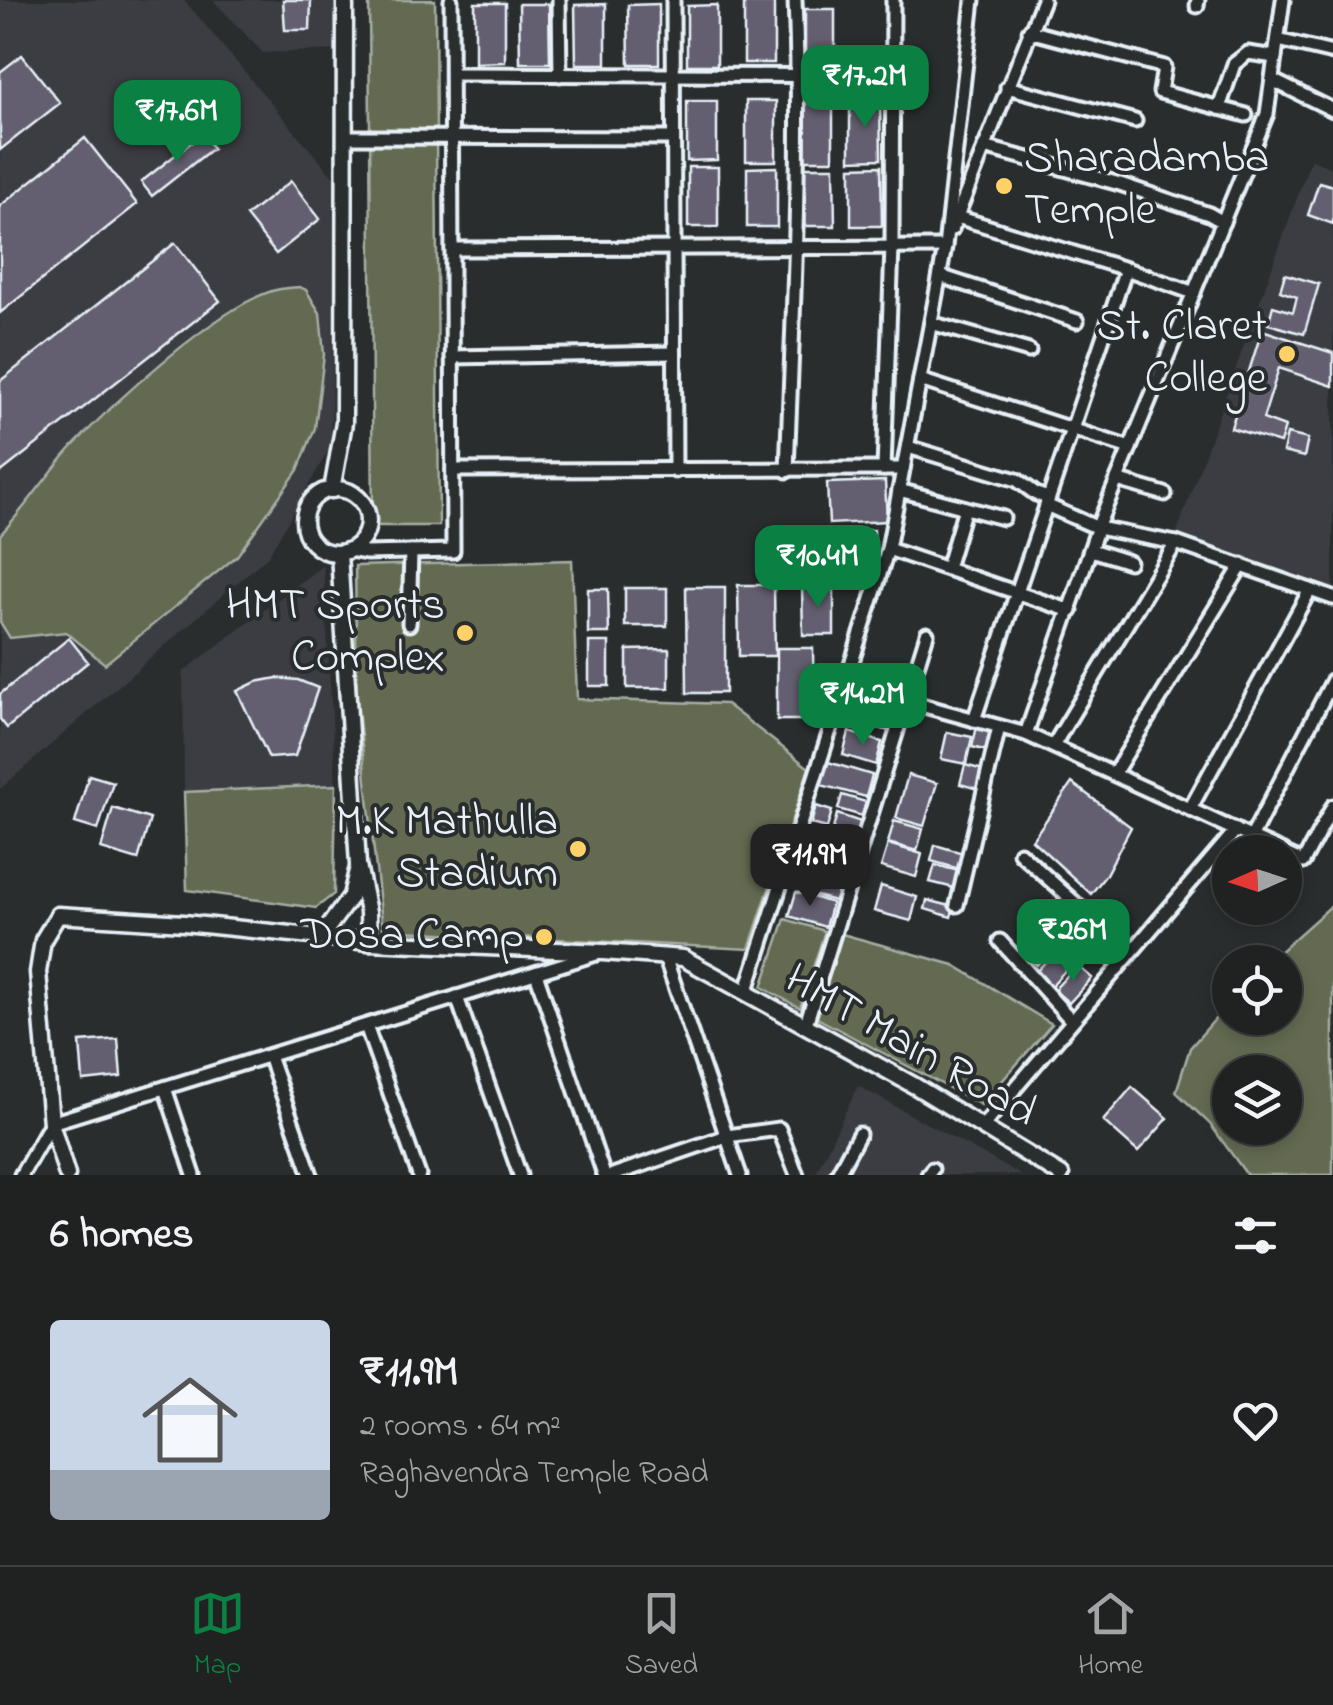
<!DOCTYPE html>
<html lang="en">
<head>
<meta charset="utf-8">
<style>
	:root { --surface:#202222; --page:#2d2f2f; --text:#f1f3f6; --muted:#a2a4a5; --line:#3d3f40; --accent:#0b8043 }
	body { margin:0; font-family:"Indie Flower",sans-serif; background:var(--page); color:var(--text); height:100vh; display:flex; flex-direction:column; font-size:38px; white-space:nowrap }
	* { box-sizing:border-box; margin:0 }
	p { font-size:32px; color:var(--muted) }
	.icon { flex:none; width:55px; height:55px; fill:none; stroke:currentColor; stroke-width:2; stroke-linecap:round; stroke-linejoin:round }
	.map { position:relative; height:1175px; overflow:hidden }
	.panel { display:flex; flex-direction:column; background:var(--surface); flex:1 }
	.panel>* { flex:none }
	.needle { width:65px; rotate:267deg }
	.buttons { position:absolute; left:1212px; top:835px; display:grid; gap:20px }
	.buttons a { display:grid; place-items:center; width:90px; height:90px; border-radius:50%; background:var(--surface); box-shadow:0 5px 15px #0003,0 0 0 2px var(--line); font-size:50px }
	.price { position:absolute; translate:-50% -85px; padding:0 22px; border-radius:20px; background:var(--accent); color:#fff; font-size:32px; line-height:65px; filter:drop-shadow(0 2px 5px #0008) }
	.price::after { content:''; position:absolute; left:50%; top:60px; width:30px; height:22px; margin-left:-15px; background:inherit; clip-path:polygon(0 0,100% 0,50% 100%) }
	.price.current { background:#222; color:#fff }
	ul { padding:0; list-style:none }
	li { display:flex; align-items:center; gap:30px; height:250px; padding:0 50px }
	li span { display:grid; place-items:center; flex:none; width:280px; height:200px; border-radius:10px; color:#555 }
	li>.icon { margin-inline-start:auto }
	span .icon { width:120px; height:120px; fill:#fffc; stroke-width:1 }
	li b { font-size:42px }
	h2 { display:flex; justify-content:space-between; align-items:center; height:120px; padding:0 50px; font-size:42px }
	.tabs { display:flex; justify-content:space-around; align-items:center; height:140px; border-top:2px solid var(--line); background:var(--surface); font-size:28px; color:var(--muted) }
	.tabs a { display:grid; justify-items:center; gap:5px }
	.tabs .current { color:var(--accent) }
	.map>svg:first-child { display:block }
</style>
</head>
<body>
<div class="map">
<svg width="1333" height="1175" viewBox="0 0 1333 1175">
	<rect width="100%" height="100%" fill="#2a2d2e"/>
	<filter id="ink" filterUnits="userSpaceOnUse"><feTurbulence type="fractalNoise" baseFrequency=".01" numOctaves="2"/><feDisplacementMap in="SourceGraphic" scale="20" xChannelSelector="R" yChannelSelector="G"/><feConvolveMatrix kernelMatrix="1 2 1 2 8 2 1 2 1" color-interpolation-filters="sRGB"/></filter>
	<g filter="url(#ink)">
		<g fill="#3b3c42">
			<polygon points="0,0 184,0 335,179 331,446 268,556 0,789"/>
			<polygon points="213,0 339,0 340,50 263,53"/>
			<polygon points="1311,159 1333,169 1333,598 1174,540"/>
			<polygon points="323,565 336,785 184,792 183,672"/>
			<polygon points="858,1086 1021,1175 815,1175"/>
		</g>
		<g fill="#646b51" stroke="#a6aea4" stroke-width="2.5" fill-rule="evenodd">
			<polygon points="369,0 435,0 439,526 373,526"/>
			<path d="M300,287l6,3 14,23 4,42 -9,73 -17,42 -61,86 -132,108 -39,-32 -56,6 -10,-16v-87c27,-29 48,-62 74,-90 41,-44 140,-134 195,-153 10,-4 21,-4 31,-5z"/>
			<polygon points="572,560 577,699 726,704 809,768 749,949 383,930 357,702 355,566"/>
			<polygon points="336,785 334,894 316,908 187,890 184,792"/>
			<path d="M1333,904v271h-86l-37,-51 -34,-32 14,-44 40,-46v16h55v-56h-17zM1230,1072h55v56h-55z"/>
			<polygon points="785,919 825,931 800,1008 762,987"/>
			<polygon points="842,934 954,965 1052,1024 981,1105 817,1018"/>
		</g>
		<g fill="#635e70" stroke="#e8f1f8" stroke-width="2.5">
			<polygon points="283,0 311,0 310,30 285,30"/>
			<polygon points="475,3 505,3 505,62 475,63"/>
			<rect x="744" y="3" width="30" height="60"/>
			<polygon points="519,4 549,4 550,63 520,63"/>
			<polygon points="606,4 606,64 576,64 575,5"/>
			<polygon points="659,4 659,64 629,64 628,5"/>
			<polygon points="717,5 717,65 687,65 687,6"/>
			<rect x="805" y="9" width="30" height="59"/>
			<polygon points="22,55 60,103 0,150 0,72"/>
			<polygon points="833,100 833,160 803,160 803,101"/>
			<polygon points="850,100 880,100 881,159 850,160"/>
			<polygon points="687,101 717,101 717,160 687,161"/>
			<rect x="746" y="101" width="30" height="60"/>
			<polygon points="202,134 213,148 152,196 141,182"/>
			<polygon points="85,138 137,204 0,313 0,206"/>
			<polygon points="881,166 882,226 851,226 851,167"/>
			<rect x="688" y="167" width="30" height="60"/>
			<polygon points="777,167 777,227 747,227 747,168"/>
			<polygon points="804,167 834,167 835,226 804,226"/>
			<polygon points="291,181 320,219 276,254 246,216"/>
			<polygon points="1319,182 1333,186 1333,224 1308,215"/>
			<polygon points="175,243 220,301 0,473 0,381"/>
			<polygon points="1285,274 1319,284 1304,334 1268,324 1273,306 1293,312 1297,297 1280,291"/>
			<polygon points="1262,330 1333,353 1333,386 1279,368 1263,419 1285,427 1280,443 1231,428"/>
			<polygon points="1287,434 1308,439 1304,457 1283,452"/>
			<polygon points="885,481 887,521 829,524 827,483"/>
			<polygon points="874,530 875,563 831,565 830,531"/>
			<polygon points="738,585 774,585 775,656 739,656"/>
			<polygon points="802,586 834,586 834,635 803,635"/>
			<polygon points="686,587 725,587 725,693 687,693"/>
			<rect x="625" y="588" width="42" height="38"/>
			<polygon points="588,589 608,589 609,633 588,633"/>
			<polygon points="69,638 88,662 7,728 0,719 0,694"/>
			<rect x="589" y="642" width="20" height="44"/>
			<polygon points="777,648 813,648 814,720 777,720"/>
			<polygon points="669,649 669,688 627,688 627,650"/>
			<polygon points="277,678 298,680 318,688 295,756 269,758 237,691 256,682"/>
			<polygon points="881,702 900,708 893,732 874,727"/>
			<polygon points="977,727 997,733 991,752 972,747"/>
			<polygon points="849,732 882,742 876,765 843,755"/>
			<polygon points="947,732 972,737 966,764 941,759"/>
			<polygon points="828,762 872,775 866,797 821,785"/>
			<polygon points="965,765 987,771 981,790 960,784"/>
			<polygon points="89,775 113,782 98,830 75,823"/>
			<polygon points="908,775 937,783 924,826 896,818"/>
			<polygon points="1072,783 1131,827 1105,876 1091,894 1032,840"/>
			<polygon points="842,795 866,802 862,816 838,809"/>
			<polygon points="816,806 832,811 827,828 811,824"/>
			<polygon points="113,808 150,819 138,860 101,849"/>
			<polygon points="837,814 861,822 856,840 832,833"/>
			<polygon points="894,821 923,829 917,851 888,843"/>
			<polygon points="808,836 851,849 842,879 799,866"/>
			<polygon points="888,844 922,854 916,877 881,867"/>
			<polygon points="935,845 967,854 963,870 931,861"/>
			<polygon points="935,865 963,872 958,889 930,882"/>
			<polygon points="814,876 840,884 835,901 809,894"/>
			<polygon points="881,886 917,897 911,921 874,911"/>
			<polygon points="796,892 832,903 825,927 789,916"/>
			<polygon points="927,900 954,907 951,917 925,909"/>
			<polygon points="1040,931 1055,945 1037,965 1022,952"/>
			<polygon points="1058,948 1073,962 1051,986 1036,972"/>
			<polygon points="1077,965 1092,978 1069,1003 1054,990"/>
			<polygon points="118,1039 121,1077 83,1081 80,1042"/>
			<polygon points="1132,1087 1168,1118 1138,1152 1103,1121"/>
		</g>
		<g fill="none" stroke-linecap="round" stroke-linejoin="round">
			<g stroke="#e8f1f8" stroke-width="19">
				<g id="minor">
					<polyline points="559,0 560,75"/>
					<polyline points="673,0 675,471"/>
					<polyline points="1197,6 1198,0"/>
					<polyline points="1029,31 1164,67 1160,92 1246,115"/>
					<polyline points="1278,40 1333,53"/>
					<polyline points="452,74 893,76"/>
					<polyline points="1272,80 1333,110"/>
					<polyline points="1007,87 1135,121"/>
					<polyline points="1219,108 1234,64 1248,53 1275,57"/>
					<polyline points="346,137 673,138"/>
					<polyline points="984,147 1120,184 1209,214 1223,222"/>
					<polyline points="957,217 1126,269 1194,293"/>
					<polyline points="952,229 1043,0"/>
					<polyline points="452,249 945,247"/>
					<polyline points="940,276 1077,321"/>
					<polyline points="931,323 1029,351"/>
					<polyline points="452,357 674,353"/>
					<polyline points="920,380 1130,448"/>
					<polyline points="908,447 1017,480 1036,494 1048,498"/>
					<polyline points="884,469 892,247 893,0"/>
					<polyline points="453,470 903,469"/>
					<path d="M787,471c6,-157 15,-314 8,-471"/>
					<polyline points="1117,480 1165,494"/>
					<polyline points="899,490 1003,518"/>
					<polyline points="1046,505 1098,528 1176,543 1333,598"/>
					<polyline points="888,549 1071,611"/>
					<polyline points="350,550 366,553 453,551 451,0"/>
					<polyline points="1091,550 1129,562"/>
					<polyline points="947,568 965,508"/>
					<polyline points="409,624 411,552"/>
					<polyline points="845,684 1026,734 1283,852"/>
					<polyline points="974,720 1126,269"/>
					<polyline points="1026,734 1100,521 1267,114 1283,0"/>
					<polyline points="1053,746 1176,543"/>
					<polyline points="1115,772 1242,565"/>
					<polyline points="1190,809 1310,590"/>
					<polyline points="1251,838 1333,680"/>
					<polyline points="1020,853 1130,953"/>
					<polyline points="1285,854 1303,862 1333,806"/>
					<polyline points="957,905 999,727"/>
					<polyline points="1000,941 1072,1021"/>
					<polyline points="665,957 740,1175"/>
					<polyline points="536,973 604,1175"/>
					<polyline points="746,993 888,549 945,247 973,0"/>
					<polyline points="457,997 520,1175"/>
					<polyline points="806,1024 927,634"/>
					<polyline points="366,1026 419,1175"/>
					<polyline points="269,1056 311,1175"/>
					<polyline points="165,1088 194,1175"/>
					<polyline points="982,1127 1236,830"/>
					<polyline points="21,1175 51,1123 596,954"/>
					<polyline points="613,1175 727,1136 779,1129 797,1175"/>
					<polyline points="837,1175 859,1134"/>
					<polyline points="928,1175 932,1169"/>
				</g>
			</g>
			<g stroke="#e8f1f8" stroke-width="21">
				<g id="tertiary">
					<circle cx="336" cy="521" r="32"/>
					<polyline points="332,490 344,423 345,0"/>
					<polyline points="339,553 358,865 368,912 369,942"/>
					<polyline points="320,938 351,896 357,871"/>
					<polyline points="67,1175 51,1123 38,972 43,940 58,915 184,923 369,942 603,952 683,958 915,1086 1061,1175"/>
				</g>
			</g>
			<use href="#minor" stroke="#2a2d2e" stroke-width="11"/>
			<use href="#tertiary" stroke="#2a2d2e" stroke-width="14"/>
		</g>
	</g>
	<g fill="#ffd166" stroke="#2a2d2e" stroke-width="4">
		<circle cx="1004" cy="186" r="10"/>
		<circle cx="1287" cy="354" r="10"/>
		<circle cx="465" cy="633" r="10"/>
		<circle cx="578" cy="849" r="10"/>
		<circle cx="544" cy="937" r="10"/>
	</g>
	<g text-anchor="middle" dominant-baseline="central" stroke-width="8" stroke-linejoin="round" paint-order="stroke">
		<g font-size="45" fill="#e8f1f8" stroke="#2a2d2e" text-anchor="end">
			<text x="1024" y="160" text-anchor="start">Sharadamba<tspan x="1024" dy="52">Temple</tspan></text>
			<text x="1267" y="328">St. Claret<tspan x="1267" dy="52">College</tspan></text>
			<text x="445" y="607">HMT Sports<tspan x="445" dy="52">Complex</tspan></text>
			<text x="558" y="823">M.K Mathulla<tspan x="558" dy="52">Stadium</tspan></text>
			<text x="524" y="937">Dosa Camp</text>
		</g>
		<g font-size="45" fill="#e8f1f8" stroke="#2a2d2e">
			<text transform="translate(910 1047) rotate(30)">HMT Main Road</text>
		</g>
	</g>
</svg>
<div class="buttons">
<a><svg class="needle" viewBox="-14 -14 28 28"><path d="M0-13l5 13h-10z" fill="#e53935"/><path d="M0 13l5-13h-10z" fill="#a2a4a5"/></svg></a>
<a><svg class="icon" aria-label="locate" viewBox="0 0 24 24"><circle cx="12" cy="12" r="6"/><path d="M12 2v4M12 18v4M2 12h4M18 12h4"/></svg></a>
<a><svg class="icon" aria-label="layers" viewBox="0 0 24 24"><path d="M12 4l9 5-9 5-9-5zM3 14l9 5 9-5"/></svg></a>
</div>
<b class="price" style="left:865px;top:130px">₹17.2M</b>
<b class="price" style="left:177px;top:165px">₹17.6M</b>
<b class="price" style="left:818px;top:610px">₹10.4M</b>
<b class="price" style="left:863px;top:748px">₹14.2M</b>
<b class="price current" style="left:810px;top:909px">₹11.9M</b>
<b class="price" style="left:1073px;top:984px">₹26M</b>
</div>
<section class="panel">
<h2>6 homes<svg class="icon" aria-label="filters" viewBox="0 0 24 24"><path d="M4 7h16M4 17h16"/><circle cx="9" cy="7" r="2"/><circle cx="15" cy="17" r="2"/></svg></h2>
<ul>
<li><span style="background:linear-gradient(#c9d6e8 75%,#9aa5b1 0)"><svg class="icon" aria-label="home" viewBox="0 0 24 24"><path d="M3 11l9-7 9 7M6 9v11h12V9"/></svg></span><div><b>₹11.9M</b><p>2 rooms · 64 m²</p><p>Raghavendra Temple Road</p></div><svg class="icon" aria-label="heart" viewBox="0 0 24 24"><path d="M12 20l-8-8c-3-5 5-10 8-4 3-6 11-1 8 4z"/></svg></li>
</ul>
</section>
<nav class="tabs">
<a class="current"><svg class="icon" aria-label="map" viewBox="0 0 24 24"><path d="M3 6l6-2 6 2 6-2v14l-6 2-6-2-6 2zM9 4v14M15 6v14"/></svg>Map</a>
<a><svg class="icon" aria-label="saved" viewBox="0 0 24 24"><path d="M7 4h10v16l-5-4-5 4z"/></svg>Saved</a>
<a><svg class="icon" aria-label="home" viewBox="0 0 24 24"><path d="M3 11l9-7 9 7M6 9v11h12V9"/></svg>Home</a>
</nav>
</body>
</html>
